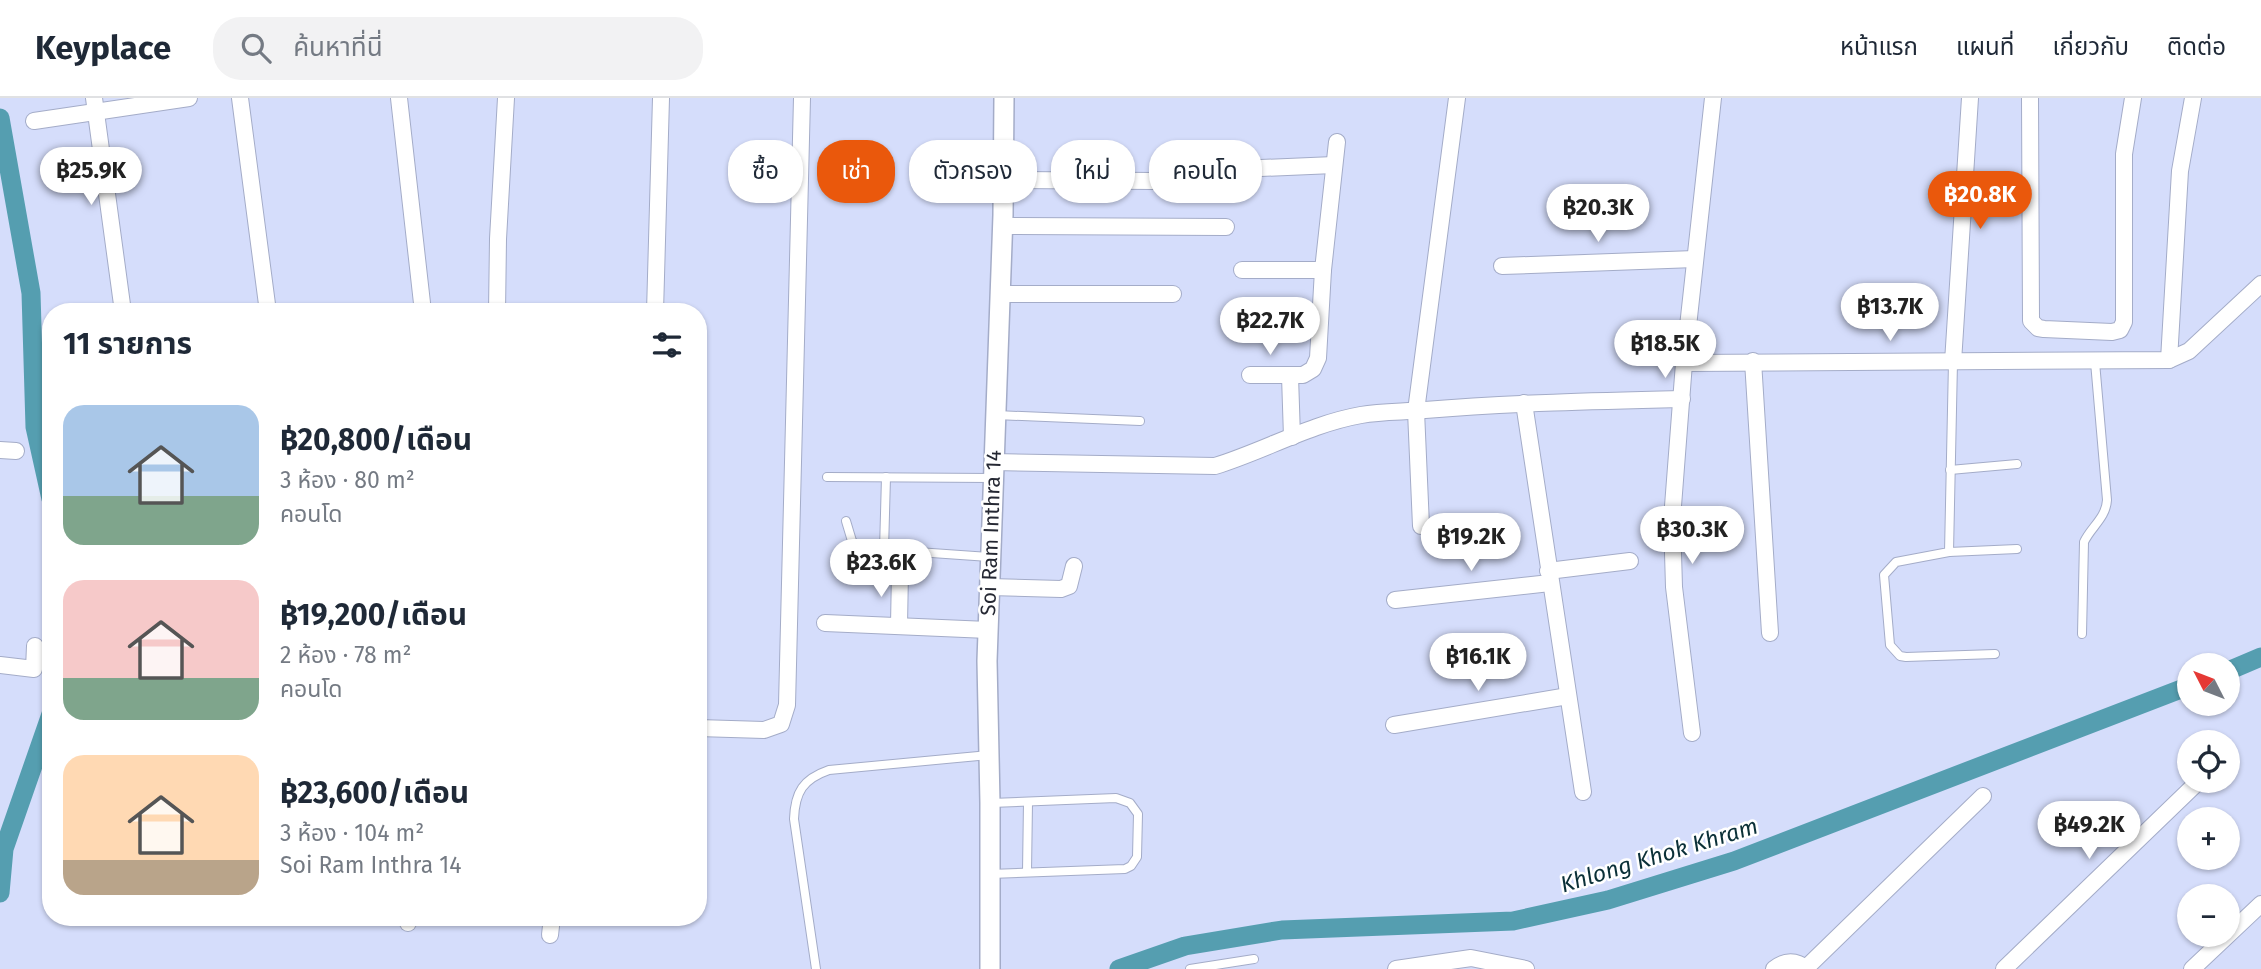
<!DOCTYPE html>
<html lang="th">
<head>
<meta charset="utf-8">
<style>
	:root { --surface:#fff; --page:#f2f2f3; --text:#1f2937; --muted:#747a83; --line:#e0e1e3; --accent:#ea580c }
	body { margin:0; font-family:"Fira Sans","Noto Sans Thai",sans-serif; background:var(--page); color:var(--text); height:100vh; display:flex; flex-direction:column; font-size:26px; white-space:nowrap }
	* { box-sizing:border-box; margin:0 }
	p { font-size:23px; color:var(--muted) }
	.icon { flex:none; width:38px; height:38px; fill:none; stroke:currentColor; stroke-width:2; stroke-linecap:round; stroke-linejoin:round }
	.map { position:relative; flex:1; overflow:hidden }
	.side { position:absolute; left:42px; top:205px; width:665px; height:623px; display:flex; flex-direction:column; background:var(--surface); border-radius:28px; box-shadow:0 2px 5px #0004 }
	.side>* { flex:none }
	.guide { position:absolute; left:728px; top:42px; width:665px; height:63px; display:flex; gap:14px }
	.needle { width:46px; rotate:312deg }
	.buttons { position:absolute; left:2177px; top:555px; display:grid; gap:14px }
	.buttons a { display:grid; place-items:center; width:63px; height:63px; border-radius:50%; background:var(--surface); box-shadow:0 2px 5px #0004; font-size:35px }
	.price { position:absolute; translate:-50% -60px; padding:0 16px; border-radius:24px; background:#fff; color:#222; font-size:23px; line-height:46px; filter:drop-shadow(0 2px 4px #0008) }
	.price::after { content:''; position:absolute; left:50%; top:42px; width:21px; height:16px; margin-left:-10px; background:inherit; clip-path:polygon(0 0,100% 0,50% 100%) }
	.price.current { background:var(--accent); color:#fff }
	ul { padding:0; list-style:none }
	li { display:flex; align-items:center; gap:21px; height:175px; padding:0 21px }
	li span { display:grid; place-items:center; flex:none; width:196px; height:140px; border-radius:21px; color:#555 }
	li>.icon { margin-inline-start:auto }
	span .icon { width:84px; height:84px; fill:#fffc; stroke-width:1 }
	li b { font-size:30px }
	h2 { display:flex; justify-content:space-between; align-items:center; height:84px; padding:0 21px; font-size:30px }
	.tag { padding:0 24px; border-radius:28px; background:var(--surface); box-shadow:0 2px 5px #0004; font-size:24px; line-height:63px }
	.tag.current { background:var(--accent); color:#fff }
	header { display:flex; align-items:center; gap:42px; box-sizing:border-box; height:98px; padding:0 35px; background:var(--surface); border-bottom:2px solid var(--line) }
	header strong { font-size:33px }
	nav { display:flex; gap:38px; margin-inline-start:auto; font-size:24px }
	.search { width:490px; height:63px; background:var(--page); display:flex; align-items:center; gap:18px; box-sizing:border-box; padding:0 24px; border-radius:28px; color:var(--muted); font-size:26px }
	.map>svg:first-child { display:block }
</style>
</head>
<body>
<header>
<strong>Keyplace</strong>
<div class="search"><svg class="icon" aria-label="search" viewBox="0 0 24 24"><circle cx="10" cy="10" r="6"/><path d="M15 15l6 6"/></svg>ค้นหาที่นี่</div>
<nav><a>หน้าแรก</a><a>แผนที่</a><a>เกี่ยวกับ</a><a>ติดต่อ</a></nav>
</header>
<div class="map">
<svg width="2261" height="871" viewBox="0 0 2261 871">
	<rect width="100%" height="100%" fill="#d5ddfb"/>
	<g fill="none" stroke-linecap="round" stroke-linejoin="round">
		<g stroke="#559eb0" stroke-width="19">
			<polyline points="0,20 31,195 35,329 51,401"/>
			<polyline points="2228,573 2261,559"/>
			<polyline points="0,795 4,751 51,616"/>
			<polyline points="1119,871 1185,848 1282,832 1513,823 1608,802 1734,763 2189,588"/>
		</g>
		<g stroke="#a4acc8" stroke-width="10">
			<g id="service">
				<polyline points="1953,264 1949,454 1896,464 1884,477 1890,547 1900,558 1906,559 1995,556"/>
				<polyline points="996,317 1140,323"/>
				<polyline points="1950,372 2017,366"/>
				<polyline points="827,379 992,380"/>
				<polyline points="846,423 852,443 860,450 989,459"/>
				<polyline points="884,452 886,379"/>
				<polyline points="1949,454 2017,451"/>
				<path d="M2082,536l2,-92c7,-15 22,-24 23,-42l-12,-138"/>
				<polyline points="1027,774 1028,704"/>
				<polyline points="990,776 1125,771 1131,768 1137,759 1138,716 1130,705 1116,700 991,705"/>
				<path d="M816,871l-22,-150c1,-27 9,-40 35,-49l160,-15"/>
				<polyline points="1190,871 1254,861"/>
			</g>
		</g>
		<g stroke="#a4acc8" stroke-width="18">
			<g id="minor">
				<polyline points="94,0 123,214"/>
				<polyline points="240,0 268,214"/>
				<polyline points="399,0 423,214"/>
				<polyline points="2030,0 2031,223 2038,230 2044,231 2112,234 2120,232 2124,224 2124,56 2133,0"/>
				<polyline points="34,23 189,0"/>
				<polyline points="1237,71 1334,67"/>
				<polyline points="1004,82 1156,83"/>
				<polyline points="1003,128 1226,129"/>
				<polyline points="1502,168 1695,161"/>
				<polyline points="1242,172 1323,172"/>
				<polyline points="1000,196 1173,196"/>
				<polyline points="497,214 498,141 506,0"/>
				<polyline points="655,214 661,0"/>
				<polyline points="2169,262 2180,73 2193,0"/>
				<polyline points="1753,263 1770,535"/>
				<polyline points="1953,264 1970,0"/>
				<polyline points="1684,265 2169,262 2189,253 2261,186"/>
				<polyline points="1250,277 1303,277 1313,271 1318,260 1323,172 1337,44"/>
				<polyline points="1290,278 1292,339"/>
				<polyline points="1524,305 1583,694"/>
				<polyline points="0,352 16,353"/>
				<path d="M993,364l222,4c49,-15 95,-42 146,-51 21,-4 43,-3 64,-5 86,-7 171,-9 257,-11"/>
				<polyline points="1421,428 1416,313 1457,0"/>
				<polyline points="1548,473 1630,463"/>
				<polyline points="989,489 1061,491 1069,488 1074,468"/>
				<polyline points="1395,502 1550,485"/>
				<polyline points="825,525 988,532"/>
				<polyline points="899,527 900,474"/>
				<polyline points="0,567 34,571 35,548"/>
				<polyline points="1394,627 1568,598"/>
				<polyline points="698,630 764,632 781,626 787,607 802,0"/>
				<polyline points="1692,635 1674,489 1672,421 1684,265 1713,0"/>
				<polyline points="408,825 408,819"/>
				<polyline points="550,837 552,819"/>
				<polyline points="1806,870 1983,698"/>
				<polyline points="1396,871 1471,860 1526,871"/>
				<path d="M1774,871c11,-9 22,-9 33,0"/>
				<polyline points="2004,871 2200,682"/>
				<polyline points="2192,871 2261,806"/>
			</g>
		</g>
		<g stroke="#a4acc8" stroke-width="22">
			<polyline id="tertiary" points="990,871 990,705 987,563 1003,117 1004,0"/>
		</g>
		<use href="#service" stroke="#fff" stroke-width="8"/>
		<use href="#minor" stroke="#fff" stroke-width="16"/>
		<use href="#tertiary" stroke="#fff" stroke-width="19"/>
	</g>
	<g text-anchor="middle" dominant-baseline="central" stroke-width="5" stroke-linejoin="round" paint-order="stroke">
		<g font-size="21" fill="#252833" stroke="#fff">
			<text transform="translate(991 435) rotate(-88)">Soi Ram Inthra 14</text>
		</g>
		<g font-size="23" font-style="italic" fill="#0b3038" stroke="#fff">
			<text transform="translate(1659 757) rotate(-17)">Khlong Khok Khram</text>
		</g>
	</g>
</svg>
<div class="buttons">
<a><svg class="needle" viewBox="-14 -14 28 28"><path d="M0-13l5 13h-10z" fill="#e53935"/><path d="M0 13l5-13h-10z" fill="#747a83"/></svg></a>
<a><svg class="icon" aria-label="locate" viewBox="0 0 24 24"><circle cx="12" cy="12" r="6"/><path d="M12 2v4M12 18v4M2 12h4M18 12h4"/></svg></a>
<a>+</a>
<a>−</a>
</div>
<b class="price" style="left:91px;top:109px">฿25.9K</b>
<b class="price current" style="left:1980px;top:133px">฿20.8K</b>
<b class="price" style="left:1598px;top:146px">฿20.3K</b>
<b class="price" style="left:1890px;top:245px">฿13.7K</b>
<b class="price" style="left:1270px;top:259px">฿22.7K</b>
<b class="price" style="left:1665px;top:282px">฿18.5K</b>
<b class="price" style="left:1692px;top:468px">฿30.3K</b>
<b class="price" style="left:1471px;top:475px">฿19.2K</b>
<b class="price" style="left:881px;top:501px">฿23.6K</b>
<b class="price" style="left:1478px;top:595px">฿16.1K</b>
<b class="price" style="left:2089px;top:763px">฿49.2K</b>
<div class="guide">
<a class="tag">ซื้อ</a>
<a class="tag current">เช่า</a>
<a class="tag">ตัวกรอง</a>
<a class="tag">ใหม่</a>
<a class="tag">คอนโด</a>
</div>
<section class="side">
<h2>11 รายการ<svg class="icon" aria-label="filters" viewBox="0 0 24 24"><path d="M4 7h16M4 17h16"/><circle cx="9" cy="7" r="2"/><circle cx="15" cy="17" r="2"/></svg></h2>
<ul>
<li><span style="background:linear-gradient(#a9c7e8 65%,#7fa58c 0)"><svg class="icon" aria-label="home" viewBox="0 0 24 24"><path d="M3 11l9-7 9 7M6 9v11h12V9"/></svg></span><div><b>฿20,800/เดือน</b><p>3 ห้อง · 80 m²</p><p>คอนโด</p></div></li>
<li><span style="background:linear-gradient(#f6c9c9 70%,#7fa58c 0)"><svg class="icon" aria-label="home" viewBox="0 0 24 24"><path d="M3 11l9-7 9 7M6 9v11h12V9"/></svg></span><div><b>฿19,200/เดือน</b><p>2 ห้อง · 78 m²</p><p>คอนโด</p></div></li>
<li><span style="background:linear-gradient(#ffd9b3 75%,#b9a48a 0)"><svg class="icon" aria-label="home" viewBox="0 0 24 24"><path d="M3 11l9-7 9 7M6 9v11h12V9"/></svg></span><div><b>฿23,600/เดือน</b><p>3 ห้อง · 104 m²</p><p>Soi Ram Inthra 14</p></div></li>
</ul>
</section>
</div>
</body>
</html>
